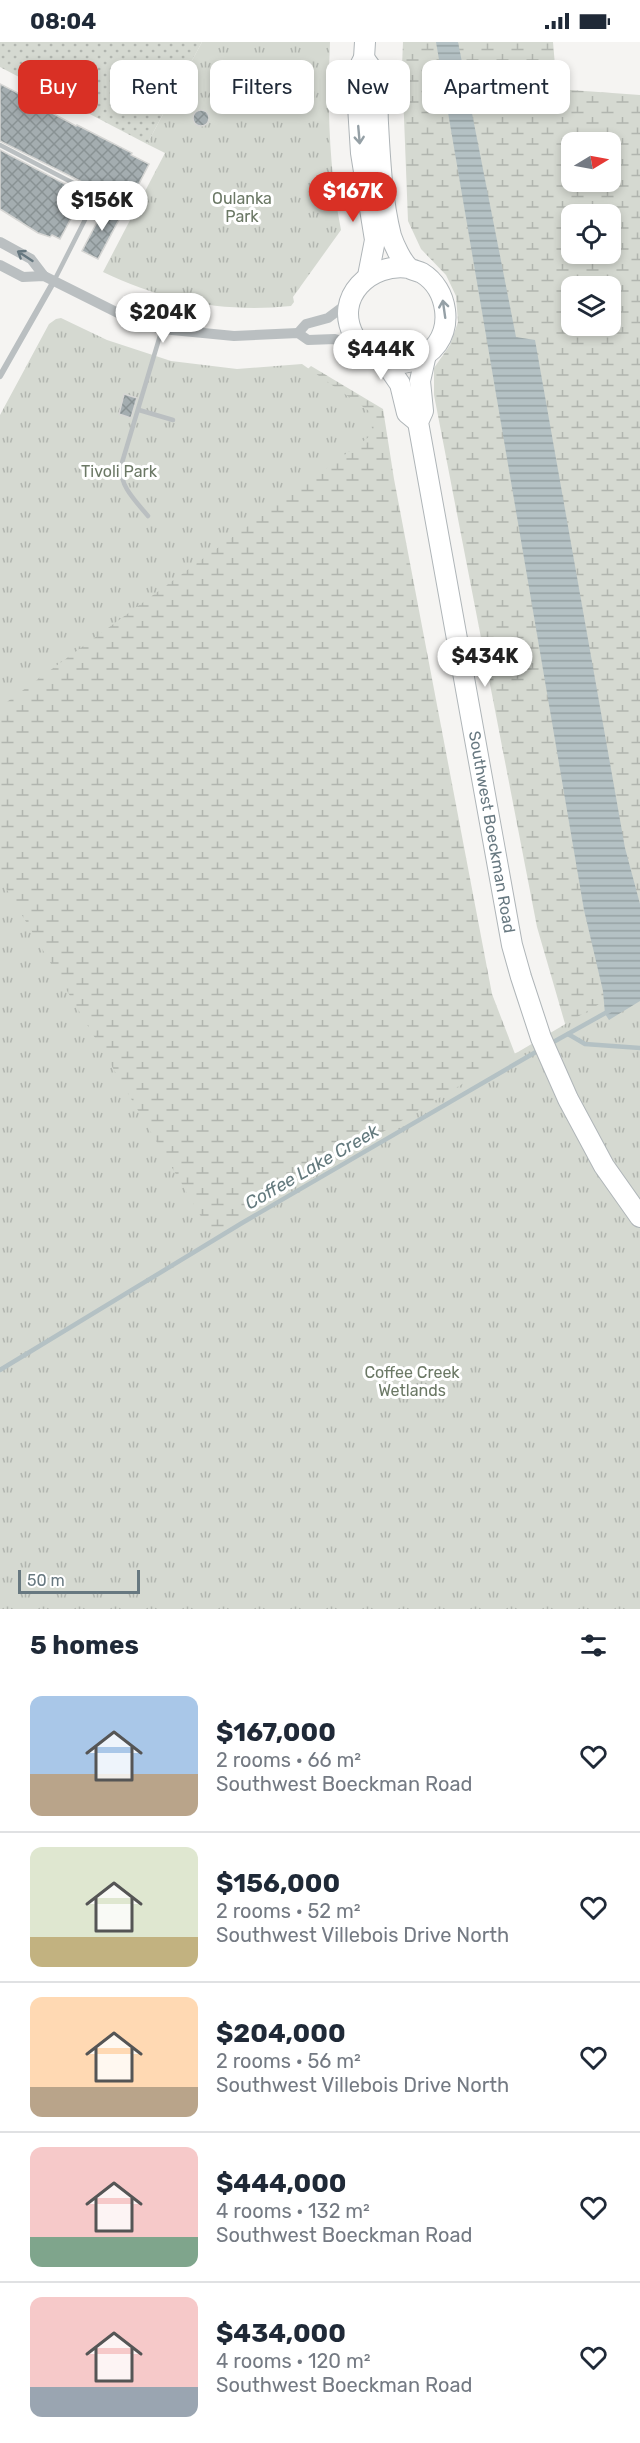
<!DOCTYPE html>
<html lang="en">
<head>
<meta charset="utf-8">
<style>
	:root { --surface:#fff; --page:#f2f2f3; --text:#1f2937; --muted:#747a83; --line:#e0e1e3; --accent:#d93025 }
	body { margin:0; font-family:Rubik,sans-serif; background:var(--page); color:var(--text); height:100vh; display:flex; flex-direction:column; font-size:22px; white-space:nowrap }
	* { box-sizing:border-box; margin:0 }
	p { font-size:20px; color:var(--muted) }
	.icon { flex:none; width:33px; height:33px; fill:none; stroke:currentColor; stroke-width:2; stroke-linecap:round; stroke-linejoin:round }
	.map { position:relative; height:1567px; overflow:hidden }
	.side { display:flex; flex-direction:column; background:var(--surface); flex:1 }
	.side>* { flex:none }
	.banner { position:absolute; left:18px; top:18px; width:604px; height:54px; display:flex; gap:12px }
	.needle { width:39px; rotate:80deg }
	.buttons { position:absolute; left:561px; top:90px; display:grid; gap:12px }
	.buttons a { display:grid; place-items:center; width:60px; height:60px; border-radius:12px; background:var(--surface); box-shadow:0 3px 9px #0003; font-size:30px }
	.scale { position:absolute; left:18px; bottom:15px; width:122px; box-sizing:border-box; padding-left:6px; border:3px solid #677880; border-top:0; font-size:16px; line-height:21px; white-space:nowrap; color:#677880; -webkit-text-stroke:4px #fff; paint-order:stroke }
	.price { position:absolute; translate:-50% -51px; padding:0 14px; border-radius:21px; background:#fff; color:#222; font-size:20px; line-height:39px; filter:drop-shadow(0 2px 3px #0008) }
	.price::after { content:''; position:absolute; left:50%; top:36px; width:18px; height:14px; margin-left:-9px; background:inherit; clip-path:polygon(0 0,100% 0,50% 100%) }
	.price.selected { background:var(--accent); color:#fff }
	ul { padding:0; list-style:none }
	li { display:flex; align-items:center; gap:18px; height:150px; padding:0 30px }
	li+li { border-top:2px solid var(--line) }
	li span { display:grid; place-items:center; flex:none; width:168px; height:120px; border-radius:12px; color:#555 }
	li>.icon { margin-inline-start:auto }
	span .icon { width:72px; height:72px; fill:#fffc; stroke-width:1 }
	li b { font-size:26px }
	h2 { display:flex; justify-content:space-between; align-items:center; height:72px; padding:0 30px; font-size:26px }
	.tag { padding:0 21px; border-radius:12px; background:var(--surface); box-shadow:0 3px 9px #0003; font-size:21px; line-height:54px }
	.tag.selected { background:var(--accent); color:#fff }
	.status { display:flex; justify-content:space-between; align-items:center; height:42px; padding:0 30px; background:var(--surface); direction:ltr }
	.status svg { height:16px; fill:currentColor }
	.map>svg:first-child { display:block }
</style>
</head>
<body>
<div class="status"><b>08:04</b><svg viewBox="0 0 49 12"><path d="M0 12V9h3v3zM5 12V6h3v6zM10 12V3h3v9zM15 12V0h3v12zM26 1h20v11H26zM47 4h2v5h-2z"/></svg></div>
<div class="map">
<svg width="640" height="1567" viewBox="0 0 640 1567">
	<defs>
		<pattern id="grass-dots" width="8" height="8" patternUnits="userSpaceOnUse" patternTransform="scale(1.5)"><rect width="8" height="8" fill="#d5d9d1"/><path d="M2 2h.1M6 6h.1" fill="none" stroke="#b1b5af" stroke-width="1.8" stroke-linecap="round"/></pattern>
		<pattern id="wetland-marsh" width="20" height="14" patternUnits="userSpaceOnUse" patternTransform="scale(1.5)"><rect width="20" height="14" fill="#d5d9d1"/><path d="M1 5h8M5 5V1M11 12h8M15 12V8" fill="none" stroke="#b1b5af"/></pattern>
		<pattern id="park-tufts" width="24" height="20" patternUnits="userSpaceOnUse" patternTransform="scale(1.5)"><rect width="24" height="20" fill="#d5d9d1"/><path d="M3 7l-1-3M5 7V3M7 7l1-3M15 17l-1-3M17 17v-4M19 17l1-3" fill="none" stroke="#b1b5af"/></pattern>
		<pattern id="water-rules" width="6" height="5" patternUnits="userSpaceOnUse" patternTransform="scale(1.5)"><rect width="6" height="5" fill="#b4c1c4"/><path d="M0 2.5h6" fill="none" stroke="#96a2a4"/></pattern>
		<pattern id="building-cross-hatch" width="8" height="8" patternUnits="userSpaceOnUse" patternTransform="scale(1.5)"><rect width="8" height="8" fill="#a4adb0"/><path d="M0 0l8 8M0 8l8-8" fill="none" stroke="#899294"/></pattern>
	</defs>
	<rect width="100%" height="100%" fill="#f5f4f2"/>
	<polygon fill="url(#grass-dots)" points="0,0 202,0 147,102 0,25"/>
	<g fill="url(#wetland-marsh)" fill-rule="evenodd">
		<path d="M403,0h150l4,47 83,6v1079l-72,-140 -31,-107 -103,-532v-27l16,-23 8,-23 -2,-26 -10,-21 -25,-26 -13,-28 -6,-155zM572,100h38v40h-38zM572,172h38v40h-38zM572,244h38v40h-38z"/>
		<polygon points="311,324 383,367 394,437 492,952 555,1116 640,1567 0,1567 0,613"/>
	</g>
	<g fill="url(#park-tufts)">
		<path d="M202,0h128c-3,63 -1,126 11,188l-48,67 1,5 -3,4c-67,7 -128,-5 -188,-34l62,-119 -18,-9z"/>
		<polygon points="61,276 107,298 171,319 237,327 302,322 369,369 373,392 0,665 0,373 49,282 56,277"/>
		<polygon points="0,836 212,1193 507,1015 518,1010 640,938 640,1567 0,1567"/>
	</g>
	<polygon fill="url(#water-rules)" points="436,0 458,0 516,295 535,298 625,806 640,862 640,959 609,978 605,972 603,949 584,868"/>
	<g fill="none" stroke-linecap="round" stroke-linejoin="round">
		<g stroke="#b4c1c4" stroke-width="4.5">
			<polyline points="568,992 585,1002 640,1006"/>
			<polyline points="548,1003 609,969"/>
			<polyline points="0,1328 242,1181 541,1007"/>
		</g>
	</g>
	<g fill="url(#building-cross-hatch)" stroke="#d6d6d4" stroke-width="1.5">
		<polygon points="0,42 53,69 52,71 76,84 77,83 132,111 131,113 149,122 128,163 0,99"/>
		<circle cx="201" cy="76" r="8"/>
		<polygon points="0,108 84,152 60,197 52,193 50,195 38,191 0,167"/>
		<polygon points="106,163 122,172 98,217 82,209"/>
		<polygon points="124,352 137,356 131,376 119,372"/>
	</g>
	<g fill="none" stroke-linecap="round" stroke-linejoin="round">
		<g stroke="#afb5b8" stroke-width="22">
			<g id="secondary">
				<polyline points="365,0 364,16 356,32 361,111 375,198 368,234"/>
				<path d="M364,16c3,5 8,10 10,15 5,12 3,37 4,50 2,37 4,77 13,113 3,9 11,26 18,32 3,2 9,3 13,5 13,8 21,22 23,37 7,54 -66,74 -91,26 -21,-39 17,-74 55,-68"/>
				<polyline points="426,312 420,339 423,369 418,380 512,903 521,935 541,996 568,1057 604,1124 640,1175"/>
				<polyline points="385,320 400,342 407,371 418,380"/>
			</g>
		</g>
		<g stroke="#babfc1" stroke-width="4.5">
			<polyline points="0,103 127,169"/>
			<polyline points="54,239 97,154"/>
			<polyline points="139,368 173,378"/>
			<path d="M148,474c-13,-16 -28,-29 -27,-50l41,-137"/>
		</g>
		<polyline stroke="#babfc1" stroke-width="6" points="0,334 54,239"/>
		<g stroke="#babfc1" stroke-width="10">
			<polyline points="0,200 31,217 44,234"/>
			<polyline points="0,223 23,235 44,234 136,280 162,287 234,294 298,291 308,298 335,297 358,303"/>
			<polyline points="298,291 306,282 328,276 348,261"/>
		</g>
		<use href="#secondary" stroke="#fff" stroke-width="20"/>
	</g>
	<defs><path id="oneway-shaft" d="M-6 0H5M1.5-3L5.5 0L1.5 3" fill="none" stroke-width="1.6" stroke-linecap="round" stroke-linejoin="round" transform="scale(1.5)"/></defs>
	<g stroke="#95a0a6">
		<use href="#oneway-shaft" transform="translate(359 93) rotate(85)"/>
		<use href="#oneway-shaft" transform="translate(444 267) rotate(-98)"/>
	</g>
	<use stroke="#677880" href="#oneway-shaft" transform="translate(25 214) rotate(-147)"/>
	<g text-anchor="middle" dominant-baseline="central" stroke-width="6" stroke-linejoin="round" paint-order="stroke">
		<g font-size="16" fill="#6b7865" stroke="#fff">
			<text x="242" y="156">Oulanka<tspan x="242" dy="18">Park</tspan></text>
			<text x="119" y="429">Tivoli Park</text>
			<text x="412" y="1330">Coffee Creek<tspan x="412" dy="18">Wetlands</tspan></text>
		</g>
		<g font-size="16" fill="#677880" stroke="#fff">
			<text transform="translate(492 790) rotate(80)">Southwest Boeckman Road</text>
		</g>
		<g font-size="18" font-style="italic" fill="#63797d" stroke="#fff">
			<text transform="translate(312 1125) rotate(-30)">Coffee Lake Creek</text>
		</g>
	</g>
</svg>
<div class="buttons">
<a><svg class="needle" viewBox="-14 -14 28 28"><path d="M0-13l5 13h-10z" fill="#e53935"/><path d="M0 13l5-13h-10z" fill="#747a83"/></svg></a>
<a><svg class="icon" aria-label="locate" viewBox="0 0 24 24"><circle cx="12" cy="12" r="6"/><path d="M12 2v4M12 18v4M2 12h4M18 12h4"/></svg></a>
<a><svg class="icon" aria-label="layers" viewBox="0 0 24 24"><path d="M12 4l9 5-9 5-9-5zM3 14l9 5 9-5"/></svg></a>
</div>
<div class="scale">50 m</div>
<b class="price selected" style="left:353px;top:181px">$167K</b>
<b class="price" style="left:102px;top:190px">$156K</b>
<b class="price" style="left:163px;top:302px">$204K</b>
<b class="price" style="left:381px;top:339px">$444K</b>
<b class="price" style="left:485px;top:646px">$434K</b>
<div class="banner">
<a class="tag selected">Buy</a>
<a class="tag">Rent</a>
<a class="tag">Filters</a>
<a class="tag">New</a>
<a class="tag">Apartment</a>
</div>
</div>
<section class="side">
<h2>5 homes<svg class="icon" aria-label="filters" viewBox="0 0 24 24"><path d="M4 7h16M4 17h16"/><circle cx="9" cy="7" r="2"/><circle cx="15" cy="17" r="2"/></svg></h2>
<ul>
<li><span style="background:linear-gradient(#a9c7e8 65%,#b9a48a 0)"><svg class="icon" aria-label="home" viewBox="0 0 24 24"><path d="M3 11l9-7 9 7M6 9v11h12V9"/></svg></span><div><b>$167,000</b><p>2 rooms · 66 m²</p><p>Southwest Boeckman Road</p></div><svg class="icon" aria-label="heart" viewBox="0 0 24 24"><path d="M12 20l-8-8c-3-5 5-10 8-4 3-6 11-1 8 4z"/></svg></li>
<li><span style="background:linear-gradient(#dfe7d0 75%,#c2b280 0)"><svg class="icon" aria-label="home" viewBox="0 0 24 24"><path d="M3 11l9-7 9 7M6 9v11h12V9"/></svg></span><div><b>$156,000</b><p>2 rooms · 52 m²</p><p>Southwest Villebois Drive North</p></div><svg class="icon" aria-label="heart" viewBox="0 0 24 24"><path d="M12 20l-8-8c-3-5 5-10 8-4 3-6 11-1 8 4z"/></svg></li>
<li><span style="background:linear-gradient(#ffd9b3 75%,#b9a48a 0)"><svg class="icon" aria-label="home" viewBox="0 0 24 24"><path d="M3 11l9-7 9 7M6 9v11h12V9"/></svg></span><div><b>$204,000</b><p>2 rooms · 56 m²</p><p>Southwest Villebois Drive North</p></div><svg class="icon" aria-label="heart" viewBox="0 0 24 24"><path d="M12 20l-8-8c-3-5 5-10 8-4 3-6 11-1 8 4z"/></svg></li>
<li><span style="background:linear-gradient(#f6c9c9 75%,#7fa58c 0)"><svg class="icon" aria-label="home" viewBox="0 0 24 24"><path d="M3 11l9-7 9 7M6 9v11h12V9"/></svg></span><div><b>$444,000</b><p>4 rooms · 132 m²</p><p>Southwest Boeckman Road</p></div><svg class="icon" aria-label="heart" viewBox="0 0 24 24"><path d="M12 20l-8-8c-3-5 5-10 8-4 3-6 11-1 8 4z"/></svg></li>
<li><span style="background:linear-gradient(#f6c9c9 75%,#9aa5b1 0)"><svg class="icon" aria-label="home" viewBox="0 0 24 24"><path d="M3 11l9-7 9 7M6 9v11h12V9"/></svg></span><div><b>$434,000</b><p>4 rooms · 120 m²</p><p>Southwest Boeckman Road</p></div><svg class="icon" aria-label="heart" viewBox="0 0 24 24"><path d="M12 20l-8-8c-3-5 5-10 8-4 3-6 11-1 8 4z"/></svg></li>
</ul>
</section>
</body>
</html>
